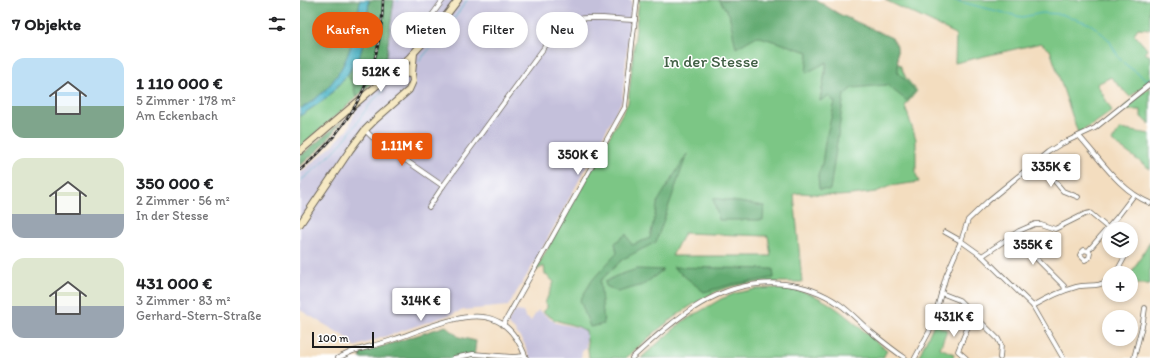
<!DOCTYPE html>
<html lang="de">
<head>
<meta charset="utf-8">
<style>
	:root { --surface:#fff; --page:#f6f6f6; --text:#202124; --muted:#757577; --accent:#ea580c }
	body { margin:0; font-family:Itim,sans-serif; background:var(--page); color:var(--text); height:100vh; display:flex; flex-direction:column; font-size:15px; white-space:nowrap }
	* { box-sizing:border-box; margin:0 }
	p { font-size:13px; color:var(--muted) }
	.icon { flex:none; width:22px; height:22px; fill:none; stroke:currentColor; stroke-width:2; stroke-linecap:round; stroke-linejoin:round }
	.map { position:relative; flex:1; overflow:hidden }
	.panel { display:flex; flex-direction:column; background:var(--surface); width:300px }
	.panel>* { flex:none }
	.guide { position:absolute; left:12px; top:12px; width:380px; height:36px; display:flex; gap:8px }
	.tools { position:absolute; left:802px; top:222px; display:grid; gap:8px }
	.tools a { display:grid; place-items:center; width:36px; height:36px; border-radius:50%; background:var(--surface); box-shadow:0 2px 6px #0003; font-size:20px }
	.scale { position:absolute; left:12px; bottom:10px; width:62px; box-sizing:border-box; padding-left:4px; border:2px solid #1c1c1c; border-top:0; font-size:11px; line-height:14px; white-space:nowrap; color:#1c1c1c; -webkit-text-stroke:3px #fff; paint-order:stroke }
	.price { position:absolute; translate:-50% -34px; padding:0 9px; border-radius:4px; background:#fff; color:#222; font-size:13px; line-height:26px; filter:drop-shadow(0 1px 2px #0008) }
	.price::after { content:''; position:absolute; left:50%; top:24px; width:12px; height:9px; margin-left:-6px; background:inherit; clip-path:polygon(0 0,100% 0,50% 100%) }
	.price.current { background:var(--accent); color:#fff }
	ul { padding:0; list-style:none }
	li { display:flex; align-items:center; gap:12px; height:100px; padding:0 12px }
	li span { display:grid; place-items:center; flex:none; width:112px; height:80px; border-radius:12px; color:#555 }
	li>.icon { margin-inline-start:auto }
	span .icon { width:48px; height:48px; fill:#fffc; stroke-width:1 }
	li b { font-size:17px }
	h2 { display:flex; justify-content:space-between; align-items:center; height:48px; padding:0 12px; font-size:17px }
	.chip { padding:0 14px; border-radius:18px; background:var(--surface); box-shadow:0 2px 6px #0003; font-size:14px; line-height:36px }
	.chip.current { background:var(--accent); color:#fff }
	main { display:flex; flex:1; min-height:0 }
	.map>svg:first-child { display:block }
</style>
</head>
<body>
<main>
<section class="panel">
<h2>7 Objekte<svg class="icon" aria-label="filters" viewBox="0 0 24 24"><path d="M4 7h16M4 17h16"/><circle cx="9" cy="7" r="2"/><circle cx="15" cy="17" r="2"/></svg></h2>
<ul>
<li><span style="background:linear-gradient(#bfe0f5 60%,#7fa58c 0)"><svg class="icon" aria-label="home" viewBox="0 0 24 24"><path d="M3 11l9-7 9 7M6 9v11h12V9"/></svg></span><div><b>1 110 000 €</b><p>5 Zimmer · 178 m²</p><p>Am Eckenbach</p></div></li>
<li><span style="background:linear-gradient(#dfe7d0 70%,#9aa5b1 0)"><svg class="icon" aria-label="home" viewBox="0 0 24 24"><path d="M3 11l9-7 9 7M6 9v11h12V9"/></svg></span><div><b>350 000 €</b><p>2 Zimmer · 56 m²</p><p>In der Stesse</p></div></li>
<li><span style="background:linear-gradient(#dfe7d0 60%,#9aa5b1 0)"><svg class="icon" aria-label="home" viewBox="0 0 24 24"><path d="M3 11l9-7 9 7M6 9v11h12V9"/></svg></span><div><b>431 000 €</b><p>3 Zimmer · 83 m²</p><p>Gerhard-Stern-Straße</p></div></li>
</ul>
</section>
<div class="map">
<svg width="850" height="358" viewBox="0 0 850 358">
	<rect width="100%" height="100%" fill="#fff"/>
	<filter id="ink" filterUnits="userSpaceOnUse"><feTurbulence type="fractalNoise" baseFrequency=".025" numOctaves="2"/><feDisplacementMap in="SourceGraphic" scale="8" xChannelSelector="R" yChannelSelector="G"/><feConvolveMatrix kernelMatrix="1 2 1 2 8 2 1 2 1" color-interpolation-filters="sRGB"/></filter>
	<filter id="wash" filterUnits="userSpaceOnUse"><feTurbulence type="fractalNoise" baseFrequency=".012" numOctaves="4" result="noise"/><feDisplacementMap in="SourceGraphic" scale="16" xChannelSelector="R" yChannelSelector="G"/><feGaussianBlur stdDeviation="0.9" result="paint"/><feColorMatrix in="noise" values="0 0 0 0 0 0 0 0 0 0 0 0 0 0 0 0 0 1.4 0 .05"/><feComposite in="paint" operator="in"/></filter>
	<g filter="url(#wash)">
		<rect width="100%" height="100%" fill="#f3ddbf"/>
		<g fill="#c4c0db">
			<polygon points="94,0 332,0 322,101 235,262 208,306 164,310 54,347 49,339 0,310 0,173 32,146 48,129 58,105 84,71"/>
			<polygon points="238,310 256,323 280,328 286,331 286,347 282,352 281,358 230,358 224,343 214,329 208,324 208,322 213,313 217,311 223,312 225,317 231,321"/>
		</g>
		<g fill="#7bc685" stroke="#4c7150" fill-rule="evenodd">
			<path d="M339,0h152l96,52 13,13 6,13 11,13 -12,15 11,33v35l3,8 -29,4 -14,6 -25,3 -13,1 -37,-3 -7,1 8,88c-27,0 -54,-1 -79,7 -6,2 -12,5 -17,8 -30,16 -55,38 -80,61h-37l-3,-27 -7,-4 -24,-7 -12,-8 4,-4v-3l-2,-2 9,-21 -9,-8 -1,-8 -9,5 93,-168zM523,56l22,11 -25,34 7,-40 -15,8zM384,233l84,3 3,20h-99z"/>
			<polygon points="585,0 850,0 850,29 838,28 834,34 847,49 845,53 850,56 850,81 830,97 811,77 797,84 812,111 795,123 778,133 750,50 741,43 655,63 656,34"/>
			<polygon points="47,75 53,83 56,98 0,147 0,116 27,98"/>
			<polygon points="850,87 850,124 841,117 841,110 823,110 825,106"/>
			<polygon points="820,129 850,134 850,169 812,141"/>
			<polygon points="850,241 850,284 831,284 831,274"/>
			<path d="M474,288c7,1 15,1 22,2 37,7 62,39 91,60l-4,8h-242l41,-36 39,-23 15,-6 20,-4z"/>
			<polygon points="634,324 647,330 640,348 654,354 653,358 618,358"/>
		</g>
		<g fill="#64ab72" stroke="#406447">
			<path d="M0,0h60c-5,46 -17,85 -60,109z"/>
			<path d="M69,0h25l-10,71 -28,27 -3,-15 -6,-8c5,-7 10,-14 13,-22 7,-16 8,-35 9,-53z"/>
			<polygon points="419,0 516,0 539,14 592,38 597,46 598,72 615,91 607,101 587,85 552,88 544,95 530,190 519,189 518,175 522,164 525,142 535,102 528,96 520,101 527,62 506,73 508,52 457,36 436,48 429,14"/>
			<polygon points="42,121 22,147 0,166 0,156"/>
			<polygon points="387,154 356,242 323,259 300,281 304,324 290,327 280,300 293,279 317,253 315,243 326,234 332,245 350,238 358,201"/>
			<polygon points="413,198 464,206 463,220 419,220"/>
			<polygon points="373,267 473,269 474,278 433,284 404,292"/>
			<polygon points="337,269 363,270 343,285 318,292 306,286 305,282 316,276"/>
			<polygon points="146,326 159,337 176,341 174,357 190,358 60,358 61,353"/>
		</g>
		<path fill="#45b0c3" stroke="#306670" d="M60,0h9l-3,31 -6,24 -13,20 -20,23 -27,18v-7c43,-24 55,-63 60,-109z"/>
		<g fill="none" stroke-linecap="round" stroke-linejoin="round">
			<g stroke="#45b0c3" stroke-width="1">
				<polyline points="98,0 98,1"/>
				<polyline points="653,0 717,16 722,17 742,13 761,14 790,24 796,28 809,40 819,58 825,64 847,80 850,77"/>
				<polyline points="119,61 147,29 167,0"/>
				<path d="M0,181c18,-14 35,-29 49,-47 11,-15 20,-32 35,-44"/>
			</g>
		</g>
	</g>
	<g filter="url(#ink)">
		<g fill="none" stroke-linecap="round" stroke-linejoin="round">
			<g stroke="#676055" stroke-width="5.5">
				<g id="street">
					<polyline points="113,39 127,22 143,0"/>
					<polyline points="65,130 72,137 143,186 129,207"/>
					<path d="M779,136c21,23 41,55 71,67"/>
					<polyline points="738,161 763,191 778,197"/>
					<path d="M143,186l103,-141c8,-9 17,-21 29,-25 12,-5 45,0 60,0"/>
					<polyline points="645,232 661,241 682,256 733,306 763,358"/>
					<polyline points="713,235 764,286 765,290"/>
					<polyline points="788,251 790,253 789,258 785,260 780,255 781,253 784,250 788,251 818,216 834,195"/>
					<polyline points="682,256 719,231 735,224 740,224 755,229 785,214 790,213 809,229"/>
					<polyline points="816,273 828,251"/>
					<polyline points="641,293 659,300 698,339 701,345 700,358"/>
					<path d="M733,306c14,-8 28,-15 43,-19 12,-3 22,1 33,-7"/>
					<polyline points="203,325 325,107 337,0"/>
					<path d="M38,358l15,-7c14,-4 28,-7 42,-12 24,-8 64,-26 89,-22 22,3 35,22 42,41"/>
					<polyline points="154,358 173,354 213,357 225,356"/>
					<path d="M332,358c44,-40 89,-81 153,-74 19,2 38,9 54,20 12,8 21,19 32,28 11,9 22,18 34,26"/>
					<polyline points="615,358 629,332 637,308 646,276 661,241 668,220 688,201 748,152 759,145 795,128 850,84"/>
					<polyline points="666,358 658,351 673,314"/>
					<polyline points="834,358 843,322 845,308"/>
				</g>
			</g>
			<g stroke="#676055" stroke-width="8">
				<g id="secondary">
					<polyline points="92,73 112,74"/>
					<polyline points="112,74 114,53"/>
					<polyline points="0,151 109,58 135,30 158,0"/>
					<polyline points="0,224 50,150 65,130 76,119 109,90 113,81 112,74 104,62"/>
				</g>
			</g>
			<use href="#street" stroke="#fff" stroke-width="4"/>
			<use href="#secondary" stroke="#f6e9c3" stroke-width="6"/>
			<g stroke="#1c1c1c" stroke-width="2.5">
				<path id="rail" d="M0,170c53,-44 82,-101 83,-170"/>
			</g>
			<use href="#rail" stroke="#fff" stroke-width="1" stroke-dasharray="3" stroke-linecap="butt"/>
		</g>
	</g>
	<g text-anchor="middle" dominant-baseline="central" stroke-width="3" stroke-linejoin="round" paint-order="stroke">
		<g font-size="17" fill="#426046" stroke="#fff">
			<text x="411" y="61">In der Stesse</text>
		</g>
	</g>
</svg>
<div class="tools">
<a><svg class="icon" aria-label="layers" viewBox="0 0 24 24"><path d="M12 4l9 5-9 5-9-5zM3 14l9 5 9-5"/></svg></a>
<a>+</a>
<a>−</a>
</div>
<div class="scale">100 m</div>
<b class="price" style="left:81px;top:93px">512K €</b>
<b class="price current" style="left:102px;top:167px">1.11M €</b>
<b class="price" style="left:278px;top:176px">350K €</b>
<b class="price" style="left:751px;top:188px">335K €</b>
<b class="price" style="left:733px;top:266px">355K €</b>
<b class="price" style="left:121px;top:322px">314K €</b>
<b class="price" style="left:654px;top:338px">431K €</b>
<div class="guide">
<a class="chip current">Kaufen</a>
<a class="chip">Mieten</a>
<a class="chip">Filter</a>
<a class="chip">Neu</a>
</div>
</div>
</main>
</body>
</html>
